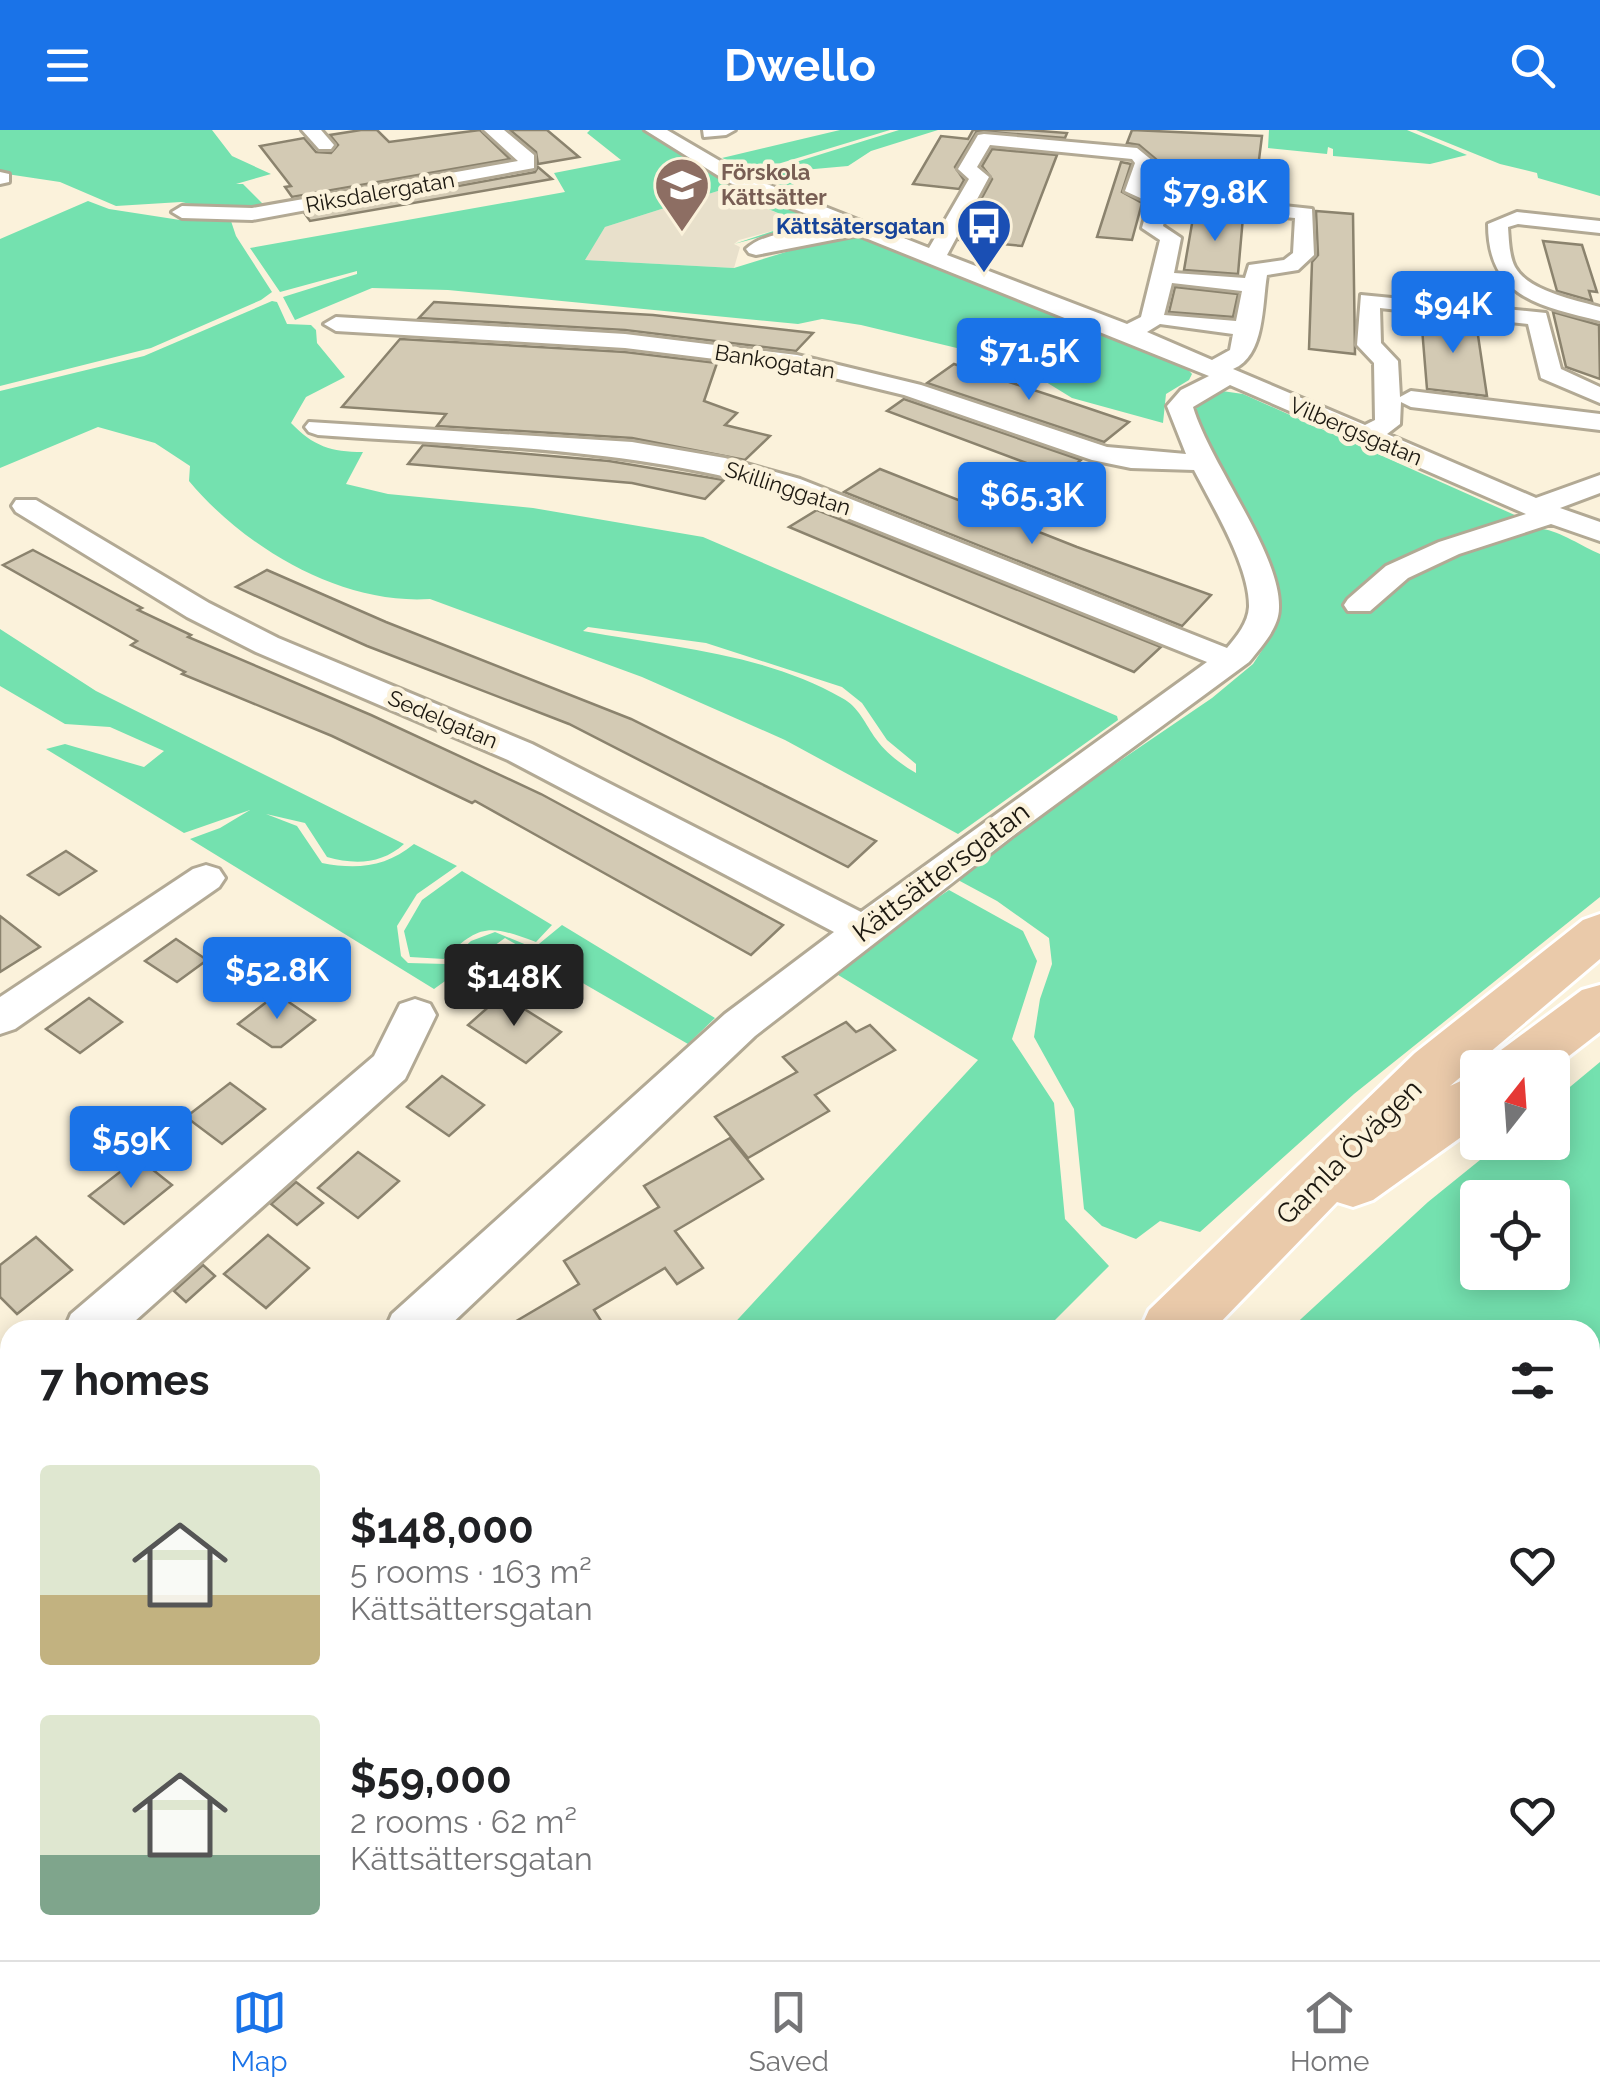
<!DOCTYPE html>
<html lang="en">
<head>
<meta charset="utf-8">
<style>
	:root { --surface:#fff; --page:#f6f6f6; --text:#202124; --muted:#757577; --line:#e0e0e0; --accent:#1a73e8 }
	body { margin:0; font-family:Raleway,sans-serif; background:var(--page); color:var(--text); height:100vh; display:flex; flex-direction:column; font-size:38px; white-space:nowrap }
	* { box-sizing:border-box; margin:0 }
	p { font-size:32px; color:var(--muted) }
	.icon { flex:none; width:55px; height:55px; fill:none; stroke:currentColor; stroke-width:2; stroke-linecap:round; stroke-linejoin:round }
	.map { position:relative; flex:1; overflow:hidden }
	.side { position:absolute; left:0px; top:1190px; width:1600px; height:640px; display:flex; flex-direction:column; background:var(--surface); border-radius:30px 30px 0 0; box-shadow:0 5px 25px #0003 }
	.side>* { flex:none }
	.needle { width:65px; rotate:17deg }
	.tools { position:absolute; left:1460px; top:920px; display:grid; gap:20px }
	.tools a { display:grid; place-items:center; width:110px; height:110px; border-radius:10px; background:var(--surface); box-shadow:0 5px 25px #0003; font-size:50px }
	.price { position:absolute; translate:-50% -85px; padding:0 22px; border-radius:10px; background:var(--accent); color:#fff; font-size:32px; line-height:65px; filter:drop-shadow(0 2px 5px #0008) }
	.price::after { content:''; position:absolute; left:50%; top:60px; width:30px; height:22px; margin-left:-15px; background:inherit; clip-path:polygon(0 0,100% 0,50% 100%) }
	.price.active { background:#222; color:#fff }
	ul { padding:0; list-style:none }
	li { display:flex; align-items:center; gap:30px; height:250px; padding:0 40px }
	li span { display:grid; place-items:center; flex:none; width:280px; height:200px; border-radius:10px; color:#555 }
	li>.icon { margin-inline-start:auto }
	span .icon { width:120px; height:120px; fill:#fffc; stroke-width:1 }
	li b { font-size:42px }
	h2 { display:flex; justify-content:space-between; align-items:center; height:120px; padding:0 40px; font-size:42px }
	header { display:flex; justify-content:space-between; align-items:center; height:130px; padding:0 40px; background:var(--accent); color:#fff; font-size:45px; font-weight:700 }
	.menu { display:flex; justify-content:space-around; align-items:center; height:140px; border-top:2px solid var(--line); background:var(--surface); font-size:28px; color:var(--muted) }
	.menu a { display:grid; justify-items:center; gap:5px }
	.menu .active { color:var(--accent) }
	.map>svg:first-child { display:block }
</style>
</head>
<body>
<header><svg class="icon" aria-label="menu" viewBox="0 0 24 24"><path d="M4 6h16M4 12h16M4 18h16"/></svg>Dwello<svg class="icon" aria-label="search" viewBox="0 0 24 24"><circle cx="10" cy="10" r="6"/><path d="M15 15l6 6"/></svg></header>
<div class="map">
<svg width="1600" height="1830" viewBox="0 0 1600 1830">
	<rect width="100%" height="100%" fill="#fbf2db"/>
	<polygon fill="#e8e0cb" points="721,60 802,93 739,110 734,114 740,117 734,138 584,130 605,97"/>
	<g fill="#74e1af" fill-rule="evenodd">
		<polygon points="0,0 212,0 232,26 271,44 236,54 243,54 267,78 210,78 181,72 116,76 60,52 0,43"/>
		<polygon points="590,0 642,0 724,51 838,99 801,108 775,103 734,114 800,92 721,60 605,97 585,130 734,138 789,121 782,117 854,107 866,109 1152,220 1185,236 1192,244 1189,250 1166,264 1163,293 1072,268 1015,233 986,225 861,195 822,189 798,194 448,160 372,158 295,190 283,167 357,144 357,141 280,162 250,118 565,62 554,43 621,30 587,3"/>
		<polygon points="840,0 890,0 755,41 722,28"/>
		<polygon points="899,0 938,0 871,21 848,36 803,40 790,60 757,44"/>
		<polygon points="1269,0 1407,0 1467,25 1430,34 1333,26 1333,19 1328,17 1327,24 1268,18"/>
		<polygon points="1416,0 1600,0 1600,66 1538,48 1537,43 1500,34"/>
		<polygon points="88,71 109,79 180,90 230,88 236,106 272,162 261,170 151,218 0,256 0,109"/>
		<path d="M272,171l5,1 10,22 24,1 5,5 1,13 28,34 -39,20 -15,26c22,23 40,29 72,29l-17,32 42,10 145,14 170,29 414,179 1,4 -160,114 -173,-94 -143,-63 -212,-78c-89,6 -185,-51 -241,-118l1,-15 -35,-23 -57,-16 -98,41v-77l144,-35zM588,497l118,16 136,44 20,16 25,37 29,24v9c-14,-8 -30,-20 -40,-34 -11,-15 -17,-32 -34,-41 -79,-45 -172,-51 -259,-67z"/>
		<path d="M1222,261l21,3 283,126 -157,59 11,12c31,-20 127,-65 162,-62 18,2 41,18 58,25v343l-246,197 -154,138 -40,-11 -24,18 -34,-13 -18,-17 -10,-100 -40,-72 6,-38 12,-35 -3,-26 -52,-37 -39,-21 69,-56 185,-126 41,-34 23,-35v-39l-80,-170 -1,-16 10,-11z"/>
		<path d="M0,499l96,62 308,153c-22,20 -49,21 -77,13l-22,-34 -39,-9 31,12 25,37c35,7 64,4 92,-19l43,22 -40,28 -20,32 4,30 7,7 38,1 25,-23 24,-9 39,16 28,-23 153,93 -27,26 -183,-106 -71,51 -244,-150 30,-11 30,-18 -66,23 -138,-84 19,-5 79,23 20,-16 -54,-24 -45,-3 -65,-38z"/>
		<path d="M462,741l90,54 -16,17c-46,-17 -56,-19 -92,17l-34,-2 -6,-26 18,-31z"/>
		<polygon points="949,760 1023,801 1037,831 1012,909 1054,973 1065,1089 1109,1136 1045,1200 728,1200 978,930 830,840"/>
		<path d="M1600,932v626l-10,-1v-357h-301l139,-128 73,-59 51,-1 1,-41zM1478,1068h74v74h-74z"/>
		<polygon points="0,1366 10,1371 10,1820 260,1820 259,1830 0,1830"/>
		<polygon points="307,1820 471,1820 463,1830 319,1830"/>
		<polygon points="720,1820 836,1820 838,1830 713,1830"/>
		<polygon points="997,1820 1194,1820 1194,1830 1001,1830"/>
	</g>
	<g fill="#d3cab4" stroke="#8b836e" stroke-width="2.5">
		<polygon points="361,0 377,0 389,12 480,0 510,29 292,67 285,57 291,56 260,16 304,8 316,22 331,23 338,15 330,5"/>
		<polygon points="510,0 547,0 579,27 538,34 536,22"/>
		<polygon points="973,0 1027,0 1067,3 1065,8 977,1 955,37 964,50 959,59 913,54 941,6 968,9"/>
		<polygon points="1132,0 1262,6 1254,69 1151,56 1158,31 1139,15 1127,13"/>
		<polygon points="992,19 1057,25 1022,116 959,110 992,49 982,36"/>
		<polygon points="1121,32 1131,34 1122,62 1142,73 1132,110 1097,107"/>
		<polygon points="538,37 552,49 310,91 305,84 535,42"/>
		<polygon points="1316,81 1353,84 1355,224 1309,219 1312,132 1318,125"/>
		<polygon points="1194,82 1243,87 1238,144 1184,140"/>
		<polygon points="1543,111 1582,115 1597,162 1589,161 1592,171 1557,161"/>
		<polygon points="1418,155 1471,160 1473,172 1419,167"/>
		<polygon points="1175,157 1238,164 1233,187 1169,182"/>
		<polygon points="434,172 653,185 813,203 796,221 625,200 419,188"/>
		<polygon points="1553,182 1599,195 1600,249 1566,237"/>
		<polygon points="1421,186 1476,192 1487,266 1427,259"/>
		<polygon points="400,209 625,222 717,233 704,271 737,283 725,295 770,306 745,330 632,308 437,296 446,284 342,277"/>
		<polygon points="954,234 1049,265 1129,292 1104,312 927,253"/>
		<polygon points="904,269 1081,330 1061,346 887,281"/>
		<polygon points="423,315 609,331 724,350 705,369 632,353 408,334"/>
		<polygon points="880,339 1077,417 1211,465 1182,496 844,362"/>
		<polygon points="817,380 1161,517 1134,542 789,397"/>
		<polygon points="33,420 142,478 138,480 191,505 188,507 371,585 541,664 783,795 751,825 475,671 472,673 332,606 182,544 185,542 131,515 137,511 3,435"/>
		<polygon points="267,440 386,492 631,589 876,711 848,737 569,594 367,516 236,457"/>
		<polygon points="66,721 96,741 59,765 28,745"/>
		<polygon points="0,786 40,817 0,842"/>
		<polygon points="176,809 207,830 177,852 145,831"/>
		<polygon points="277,864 315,890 281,917 272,917 238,894"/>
		<polygon points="502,865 561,902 526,933 468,895"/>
		<polygon points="89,868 122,892 80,923 46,899"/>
		<polygon points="846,892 856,902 870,895 895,920 815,965 829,981 748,1028 715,987 797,942 783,927"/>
		<polygon points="442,946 484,975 449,1006 407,977"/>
		<polygon points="230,953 265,979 222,1014 186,987"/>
		<polygon points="730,1008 763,1049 675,1101 703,1138 677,1154 665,1138 594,1180 607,1200 501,1200 579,1154 564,1131 659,1077 644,1056"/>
		<polygon points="358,1022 399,1051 358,1088 318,1058"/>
		<polygon points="138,1028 172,1055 124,1094 89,1066"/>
		<polygon points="296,1052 323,1073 297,1095 271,1074"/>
		<polygon points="268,1105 309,1138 266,1178 224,1144"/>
		<polygon points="36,1107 72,1140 17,1184 0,1167 0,1135"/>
		<polygon points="203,1135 215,1146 186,1172 174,1161"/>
	</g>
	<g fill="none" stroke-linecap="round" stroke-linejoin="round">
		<g stroke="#b2a994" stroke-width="6">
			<g id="minor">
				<polygon points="302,0 321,0 334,15 331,19 319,19"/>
				<polygon points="484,0 504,0 534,25 534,38 252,90 182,88 172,82 182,76 252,78 518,31"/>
				<path d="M645,0h22l77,45 185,73 40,-69 -11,-10 20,-34 6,-1 153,14 17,14 -8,26 16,5 150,16 2,46 -16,15 -31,5c-5,30 -2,81 -34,94l132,56 10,-5 -1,-57 -17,-18 4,-50 185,18 15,56 39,18v16l-59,-25 -13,-54 -148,-16 1,35 17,18 2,36 11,-6 189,23v16l-189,-23 -10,-5 -1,22 -13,10 149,64 64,-23v18l-40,15 40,14v19l-49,-17 -92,30 -51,24 -38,33h-22l-4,-6 4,-6 38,-33 53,-24 87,-28 -296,-129 -37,22c17,57 88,147 86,201 0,20 -18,39 -30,54l-235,173 -259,201 -310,294h-60l7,-16 333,-300 109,-82 -326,-172 -252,-108 -69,-35 -171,-105 -4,-6 4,-6h20l173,103 69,35 254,106 329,168 346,-250 -427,-171c-149,-44 -307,-45 -462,-56l-9,-3 -4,-5 4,-5 323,20 93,16 75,21 427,169c10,-12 21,-25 22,-41 1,-40 -37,-102 -55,-137l-63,-2 -39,-8 -188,-65 -107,-26 -172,-21 -289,-17 -12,-7 12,-7 289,17 172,21 124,30 186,62 79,7 -19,-48 14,-16 28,-14 -351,-141 -102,20 -7,-2 -3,-4c20,-19 63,-18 90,-23l-106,-43zM990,15l142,14 3,4 -10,28 24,11 -7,26 18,12 -19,77 -14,7 -180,-69 42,-78 -12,-10zM1168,76l127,12 -2,35 -9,7 -35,5 -4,13 -71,-5 7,-35 -18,-12zM1172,153l70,8 -6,30 -72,-6zM1160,194l73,10 -3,16 -18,10 -65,-28z"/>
				<polygon points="703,0 735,0 726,5 704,7"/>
				<polygon points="0,42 9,44 9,52 0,54"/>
				<path d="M1517,82l83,9v12l-82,-9 -10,3c1,13 1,29 7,40 13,24 61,33 85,40v14c-61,-15 -112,-24 -112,-97z"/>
				<polygon points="206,735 219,739 225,748 219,757 15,899 0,904 0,867 193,739"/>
				<polygon points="415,869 430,874 436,885 405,949 125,1200 64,1200 71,1184 374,926 400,874"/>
				<polygon points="10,1244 10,1299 0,1303 0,1248"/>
			</g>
		</g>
		<g stroke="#fff" stroke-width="6">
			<g id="major">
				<polygon points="1600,784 1600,829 1450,956 1478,943 1478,995 1373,1070 1353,1077 1337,1072 1213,1200 1140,1200 1149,1180 1415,923 1583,790"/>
				<polygon points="1600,855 1600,902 1552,939 1490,938 1497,923 1582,860"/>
				<polygon points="567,1820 653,1820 649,1830 562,1830"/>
			</g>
		</g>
		<use href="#minor" fill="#fff" fill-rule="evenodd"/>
		<use href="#major" fill="#eacaaa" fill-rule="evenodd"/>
	</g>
	<defs>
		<g id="school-pin" transform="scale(2.875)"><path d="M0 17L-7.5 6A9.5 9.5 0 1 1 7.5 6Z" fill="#8d6e63" stroke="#fbf2db"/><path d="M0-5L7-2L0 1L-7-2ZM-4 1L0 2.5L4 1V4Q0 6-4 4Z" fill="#fff"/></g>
		<g id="bus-pin" transform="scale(2.875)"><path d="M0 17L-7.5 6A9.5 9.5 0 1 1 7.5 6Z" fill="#1a4fb4" stroke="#fbf2db"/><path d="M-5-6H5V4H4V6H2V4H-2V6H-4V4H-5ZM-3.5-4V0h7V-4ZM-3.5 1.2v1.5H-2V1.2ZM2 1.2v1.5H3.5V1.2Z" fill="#fff"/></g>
	</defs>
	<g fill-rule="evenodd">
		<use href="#school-pin" x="682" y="55"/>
		<use href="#bus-pin" x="984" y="96"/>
	</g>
	<g text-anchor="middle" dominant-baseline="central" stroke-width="9" stroke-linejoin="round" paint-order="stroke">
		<g font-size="22" font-weight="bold" fill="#785e54" stroke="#fbf2db" text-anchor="start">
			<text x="721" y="42">Förskola<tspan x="721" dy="25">Kättsätter</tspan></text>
		</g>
		<g font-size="22" fill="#1c1810" stroke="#fbf2db">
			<text transform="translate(380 62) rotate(-10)">Riksdalergatan</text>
			<text transform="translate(775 231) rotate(9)">Bankogatan</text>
			<text transform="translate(1356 301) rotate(23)">Vilbergsgatan</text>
			<text transform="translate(788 358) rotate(18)">Skillinggatan</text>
			<text transform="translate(443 589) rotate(23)">Sedelgatan</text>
		</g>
		<g font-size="22" font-weight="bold" fill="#164399" stroke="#fbf2db" text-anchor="end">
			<text x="945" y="96">Kättsätersgatan</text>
		</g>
		<g font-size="28" fill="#1c1810" stroke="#fbf2db">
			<text transform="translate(941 742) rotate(-37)">Kättsättersgatan</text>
			<text transform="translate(1349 1022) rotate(-45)">Gamla Övägen</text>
		</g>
	</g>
</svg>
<div class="tools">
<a><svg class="needle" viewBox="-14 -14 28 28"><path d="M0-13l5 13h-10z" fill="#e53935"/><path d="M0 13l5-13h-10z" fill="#757577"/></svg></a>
<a><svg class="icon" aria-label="locate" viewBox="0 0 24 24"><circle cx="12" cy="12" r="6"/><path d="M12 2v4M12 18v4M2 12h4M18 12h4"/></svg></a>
</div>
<b class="price" style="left:1215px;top:114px">$79.8K</b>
<b class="price" style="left:1453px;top:226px">$94K</b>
<b class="price" style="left:1029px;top:273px">$71.5K</b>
<b class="price" style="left:1032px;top:417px">$65.3K</b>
<b class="price" style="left:277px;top:892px">$52.8K</b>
<b class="price active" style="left:514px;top:899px">$148K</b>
<b class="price" style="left:131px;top:1061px">$59K</b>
<section class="side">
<h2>7 homes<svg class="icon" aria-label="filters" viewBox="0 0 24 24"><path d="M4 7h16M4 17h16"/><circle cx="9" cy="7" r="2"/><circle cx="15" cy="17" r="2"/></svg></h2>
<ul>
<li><span style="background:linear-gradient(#dfe7d0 65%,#c2b280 0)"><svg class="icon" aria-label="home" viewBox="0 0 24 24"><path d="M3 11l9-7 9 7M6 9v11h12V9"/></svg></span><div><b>$148,000</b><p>5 rooms · 163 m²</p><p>Kättsättersgatan</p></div><svg class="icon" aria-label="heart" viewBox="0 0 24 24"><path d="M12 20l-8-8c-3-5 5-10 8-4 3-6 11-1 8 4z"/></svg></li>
<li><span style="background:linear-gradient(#dfe7d0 70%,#7fa58c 0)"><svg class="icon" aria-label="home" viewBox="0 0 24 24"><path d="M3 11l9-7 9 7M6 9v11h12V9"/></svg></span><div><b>$59,000</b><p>2 rooms · 62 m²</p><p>Kättsättersgatan</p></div><svg class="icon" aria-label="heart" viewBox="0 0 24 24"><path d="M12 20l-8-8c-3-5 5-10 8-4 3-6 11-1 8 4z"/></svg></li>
</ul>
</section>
</div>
<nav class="menu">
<a class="active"><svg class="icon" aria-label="map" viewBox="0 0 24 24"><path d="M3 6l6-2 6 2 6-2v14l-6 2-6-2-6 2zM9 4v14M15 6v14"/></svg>Map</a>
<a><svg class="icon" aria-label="saved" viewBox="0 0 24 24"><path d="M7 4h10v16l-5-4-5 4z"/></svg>Saved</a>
<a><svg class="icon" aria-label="home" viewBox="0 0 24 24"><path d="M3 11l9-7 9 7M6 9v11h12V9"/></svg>Home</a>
</nav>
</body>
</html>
